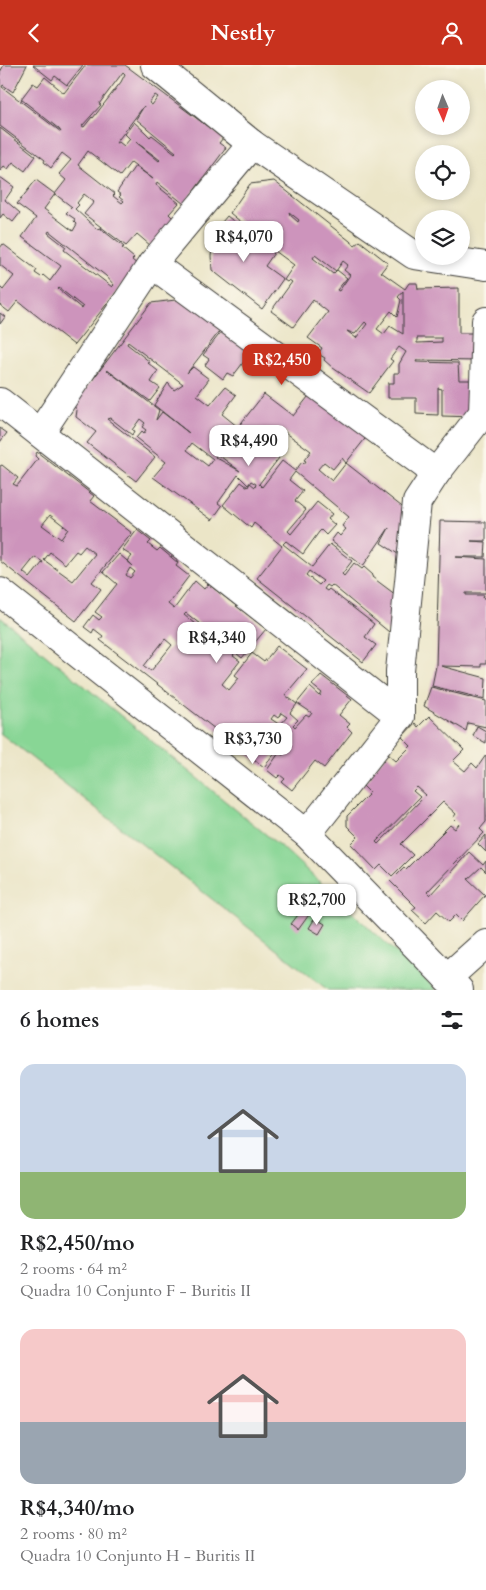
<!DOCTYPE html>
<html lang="en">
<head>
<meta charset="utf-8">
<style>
	:root { --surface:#fff; --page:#f2f2f2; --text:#202124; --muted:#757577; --accent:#c8321e }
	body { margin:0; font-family:Cardo,serif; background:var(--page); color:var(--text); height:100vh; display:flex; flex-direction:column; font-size:19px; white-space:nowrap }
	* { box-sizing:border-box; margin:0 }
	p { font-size:16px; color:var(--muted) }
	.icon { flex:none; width:28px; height:28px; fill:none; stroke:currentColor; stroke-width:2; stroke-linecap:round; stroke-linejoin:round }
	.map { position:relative; height:925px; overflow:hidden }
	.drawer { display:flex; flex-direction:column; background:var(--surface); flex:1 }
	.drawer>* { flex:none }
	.needle { width:32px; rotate:178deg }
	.fabs { position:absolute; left:415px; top:15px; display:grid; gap:10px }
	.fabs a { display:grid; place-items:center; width:55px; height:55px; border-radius:50%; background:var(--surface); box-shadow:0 2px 8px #0003; font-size:25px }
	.price { position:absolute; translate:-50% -42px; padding:0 11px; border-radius:10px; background:#fff; color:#222; font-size:16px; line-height:32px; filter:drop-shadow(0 1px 2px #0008) }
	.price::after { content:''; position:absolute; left:50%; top:30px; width:15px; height:11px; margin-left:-8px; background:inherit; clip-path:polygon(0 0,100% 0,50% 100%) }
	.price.current { background:var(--accent); color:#fff }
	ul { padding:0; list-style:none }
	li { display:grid; align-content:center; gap:10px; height:265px; padding:0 20px }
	li span { display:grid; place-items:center; height:155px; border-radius:15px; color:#555 }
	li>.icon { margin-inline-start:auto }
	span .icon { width:90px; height:90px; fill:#fffc; stroke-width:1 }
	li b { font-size:21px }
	h2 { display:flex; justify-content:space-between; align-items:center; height:60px; padding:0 20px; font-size:21px }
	header { display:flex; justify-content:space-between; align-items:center; height:65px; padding:0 20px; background:var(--accent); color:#fff; font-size:22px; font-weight:600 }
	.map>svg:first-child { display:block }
</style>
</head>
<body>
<header><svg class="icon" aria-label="back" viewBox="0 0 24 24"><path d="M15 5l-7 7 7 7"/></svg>Nestly<svg class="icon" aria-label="person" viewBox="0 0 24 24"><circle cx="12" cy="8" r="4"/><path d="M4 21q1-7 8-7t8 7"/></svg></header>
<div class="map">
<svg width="486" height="925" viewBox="0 0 486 925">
	<rect width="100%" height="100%" fill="#fbf7ec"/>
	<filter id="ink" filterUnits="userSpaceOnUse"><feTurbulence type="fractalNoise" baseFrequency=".02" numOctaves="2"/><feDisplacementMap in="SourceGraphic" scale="10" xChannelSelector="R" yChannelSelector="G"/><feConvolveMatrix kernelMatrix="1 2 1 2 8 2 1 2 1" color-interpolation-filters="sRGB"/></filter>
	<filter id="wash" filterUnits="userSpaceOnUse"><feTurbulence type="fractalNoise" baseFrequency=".0096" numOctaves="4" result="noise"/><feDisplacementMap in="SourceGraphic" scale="20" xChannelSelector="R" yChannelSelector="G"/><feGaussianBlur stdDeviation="1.12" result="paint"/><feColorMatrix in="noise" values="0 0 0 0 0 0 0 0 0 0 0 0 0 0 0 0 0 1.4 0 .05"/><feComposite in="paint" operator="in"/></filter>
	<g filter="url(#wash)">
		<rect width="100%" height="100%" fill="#ebe5c7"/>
		<polygon fill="#88d695" stroke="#527958" points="0,552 285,785 437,925 328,925 0,668"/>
		<g id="blocks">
			<g fill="#cd94bc" fill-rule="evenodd">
				<path d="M4,0h23l-14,27 -10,-7 -1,2 59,45 -2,-3 -38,-30 12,-16 5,3 7,-9 19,16 22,-28h39l98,73 -4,5 7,5 -42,56 -27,-22 -1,3 23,18 -10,11 5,5 -23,27 -14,-12 -11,12 -42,-32 10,-12 -10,-8 -7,9 2,2 -4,4 22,20 3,-1 24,19 -2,1 12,10 -2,2 6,5 -64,80 -56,-44 -9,11 -9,-7v-18l3,3 11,-14 -14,-11v-17l3,-4 34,26 -2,3 6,4 2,-2 7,6 11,-15 -39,-29 14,-19 -19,-14 19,-24 19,14 -11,15 29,22 4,-7 -3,-3 1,-2 -9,-6 6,-6 -17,-13 11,-14 -7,-6 12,-14 -9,-7 -11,15 -7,-6 1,-2 -45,-34v-54zM123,7l2,2 -4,8 -28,36 -1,-1 -8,10 -2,-1 19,-21 -2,-1zM155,30l3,2 -6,8 -3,-2zM144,41l-8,13 40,33 -1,1 -23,-18 -2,2 -5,-5 -11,-10 -9,12 5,5 -6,7 -5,-4 -3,1zM136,77l24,18 -1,1zM88,86l32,25 11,-14 22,17 -18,-13 -18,26 4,3 -2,2 5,4 -2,2 -9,-7 2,-2 -37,-29zM49,166l57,45 8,9 -2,2 -48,-37 2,-3 -18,-14zM59,223l24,19 -1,2 -24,-20z"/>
				<polygon points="33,0 83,0 67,20 55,11 52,15"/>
				<polygon points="0,63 36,91 25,106 13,97 8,104 4,101 0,106"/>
				<polygon points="0,112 14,122 5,135 20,148 13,157 3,149 0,153"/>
				<path d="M274,116l81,64 5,-4 28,22 -7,9 24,17 4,-6h8l1,6 41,-1v45h20l-1,28 -61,-1 -1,2 42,1 1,17h12l4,37 -33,-1v-27l-4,-1v27l-22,-1v-16h-28v-15h6v-10h5v-9l7,-12 -7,-5 -9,12 3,2 -24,32 -36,-25 -9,-8 1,-2 -7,-4 4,-6 -14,-10 20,-26 -15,-12 -20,27 -22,-16 21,-29 -3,-2 -2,2 -3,-2 10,-15 -23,-17 3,-3 -5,-5 -11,-4 -28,-23 20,-29zM289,147l10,8 -1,2 -8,-7zM315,190l21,16 7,-10 5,4 -4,5 6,5 -11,16 -2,-1 10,-12 -10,-8 -4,4 -20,-16zM403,226v43l-13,-8 -6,8 -7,-5 14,-18 6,6 4,-17 -3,-3zM365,257l2,2 -11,14 -9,-7 8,3zM417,273h25v4l-25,1z"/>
				<polygon points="227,151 274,188 265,201 283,214 262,244 212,205 211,191 213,179 221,166 217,163"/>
				<path d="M192,233l30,30 -35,45 6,-6 16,12 -12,16 13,10 15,-18 11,8 -14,19 16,13 26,-33 29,22 19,-24 56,43 -22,28 -4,-5 -9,11 -9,-7 -6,7 14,12 14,-18 60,47 -2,48 -23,-15 8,-15 -26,38 -32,-25 6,-8 3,3 6,-7 -4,-3 7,-9 -54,-45 -6,8 14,11 -8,10 11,9 -18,21 3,3 26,-32 15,12 -4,5 7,6 -9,10 -5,-5 -2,2 -16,22 -17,-13 -3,3 29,23 18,-23 22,17 -10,13 2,2 10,-13 8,6 2,-2 9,8 -1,2 24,18 3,23 -10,14 -57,-47 -2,2 -3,-2 -3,4 3,2 2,-2 45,35 -9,13 11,8 -13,17 -106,-84 25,-32 -28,-23 -3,5 -28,-23 18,-23 7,5 2,-4 5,4 1,-3 -5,-3 -3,4 -10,-10 -20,28 4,3 -10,14 -59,-43 13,-15 -30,-24 5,-6 2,2 3,-4 -4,-3 3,-4 -5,-4 -8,11 2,1 -2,4 -22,-17 -3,1 48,38 -19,24 -49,-38 9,-11 -20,-15 1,-7 -3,-4 7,-11 70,-92zM128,277l55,42 -9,6 -6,-7 -14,22 35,28 -27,-21 -6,8 3,-10 -52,-40 43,31 10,-13 -9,-6 7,-11 -10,-8 2,-1 -23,-18zM282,365l29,21 -7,9 2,1 -2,3 -2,-2 -7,9 -13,-10 -20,26 -3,-3 20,-26 -12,-9zM192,378l21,16 -5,7 -21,-16zM217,389l23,17 -25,-14zM309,506l14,10 -4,4 -13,-10z"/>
				<polygon points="0,248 5,252 0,259"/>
				<polygon points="222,266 255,282 233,311 227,308 223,314 205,300 209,294 203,290"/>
				<polygon points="0,363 7,368 0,377"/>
				<path d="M37,387l57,44 -4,5 42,32 -40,49 9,7 -25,32 -76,-60v-95l2,-1 16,13 -5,6 4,2 21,-27 -3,-3zM50,450l18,14 -7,10 -19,-14zM85,481l10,8 -22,27 -29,-21 6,-8 15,12 11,-13 3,2zM35,492l8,5 -13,16 -7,-6z"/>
				<polygon points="440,456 486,457 486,476 471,476 486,477 485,492 456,492 486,494 486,528 466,528 466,530 484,530 483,533 486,533 486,599 481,599 481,602 441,601 486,613 485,634 432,621 436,601"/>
				<path d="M137,465l14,11 -3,3 9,7 3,-3 18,15 -2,3 13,10 -21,28 6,5 21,-28 9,8 4,-5 58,45 -24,29 -6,-5 -3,3 7,5 -18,23 7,6 10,-12 -4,-3 17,-22 12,9 13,-16 30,23 -22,26 12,9 -7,9 8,7 -5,5 2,2 11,-12 3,2 3,-4 -15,-10 13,-16 10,9 2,-3 -10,-8 9,-10 31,24 -13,16 11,9 -3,3 5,5 -28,36 -9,-7 -23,29 -10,-8 3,-3 -5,-4 -3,3 -10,-8 12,-17 -2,-2 -13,16 -164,-127 3,-4 -9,-7 -2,4 -8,-6 9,-12 6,5 3,-3 -7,-5 22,-28 -14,-12 16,-18 14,12 -5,-5 4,-5 -10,-6zM130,503l5,4 -5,6 -4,-3zM186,548l14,11 -5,7 -3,-3 3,-4 -11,-9zM195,567l3,3 -5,7 -8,-6 2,-3 5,3zM165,574l7,6 -21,26 -7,-5zM281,648l6,4 -7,8 -9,-6 3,-4 4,3zM286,680l3,3 -6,7 -4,-2z"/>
				<polygon points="431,622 486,636 486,662 468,658 466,666 424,641"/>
				<path d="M429,651l35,34 -11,11 12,10 7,-8 5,5 9,-13v67l-6,7 4,4 -57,59 3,3 39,-43 14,13 3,-4v11l-5,-5 -13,12 17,16 -23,26 -6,-6 -7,7 -12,-11 -11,12 -14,-13 4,-3 -26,-26 14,-14 2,2 44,-44 5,4 4,-5 -6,-6 3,-4 -13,-12 -42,42 12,11 -21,21 -11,-11 -5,5 -25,-26 7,-7 -11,-11v-10l23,-23 -8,-8 11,-11 -2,-2 17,-18 8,7 15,-15 -9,-9 13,-14 3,4zM417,722l9,8 -48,49 -2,-2 44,-45 -7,-6z"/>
				<polygon points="477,661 486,666 486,678 473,671"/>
				<polygon points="486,770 486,787 478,779"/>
				<polygon points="304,842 311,847 298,865 291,859"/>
				<polygon points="315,853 325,859 319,869 309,863"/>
			</g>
		</g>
	</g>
	<g filter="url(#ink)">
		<use href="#blocks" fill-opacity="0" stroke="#3b3a36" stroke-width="1"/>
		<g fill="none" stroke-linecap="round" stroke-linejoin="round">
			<g stroke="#3b3a36" stroke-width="30">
				<g id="minor">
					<polyline points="155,0 252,79 414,190 486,201"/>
					<polyline points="152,199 436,408"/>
					<polyline points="0,337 400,651"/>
					<polyline points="40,368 152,199 252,79"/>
					<polyline points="307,769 400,651 400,606 417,437 436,408 483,348 486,256"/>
					<polyline points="447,913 486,878"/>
				</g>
			</g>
			<g stroke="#3b3a36" stroke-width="30">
				<polyline id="tertiary" points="0,527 307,769 459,925"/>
			</g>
			<use href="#minor" stroke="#fff" stroke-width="28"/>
			<use href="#tertiary" stroke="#fff" stroke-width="28"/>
		</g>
	</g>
</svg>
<div class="fabs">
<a><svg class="needle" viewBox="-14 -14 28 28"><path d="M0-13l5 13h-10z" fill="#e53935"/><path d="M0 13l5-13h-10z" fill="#757577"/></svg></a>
<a><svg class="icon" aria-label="locate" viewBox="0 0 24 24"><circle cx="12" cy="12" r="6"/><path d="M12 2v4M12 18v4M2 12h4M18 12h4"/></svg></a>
<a><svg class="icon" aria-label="layers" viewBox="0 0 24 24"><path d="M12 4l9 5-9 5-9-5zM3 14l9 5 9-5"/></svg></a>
</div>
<b class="price" style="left:244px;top:198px">R$4,070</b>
<b class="price current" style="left:282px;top:321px">R$2,450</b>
<b class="price" style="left:249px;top:402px">R$4,490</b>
<b class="price" style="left:217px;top:599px">R$4,340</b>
<b class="price" style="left:253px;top:700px">R$3,730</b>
<b class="price" style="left:317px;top:861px">R$2,700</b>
</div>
<section class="drawer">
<h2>6 homes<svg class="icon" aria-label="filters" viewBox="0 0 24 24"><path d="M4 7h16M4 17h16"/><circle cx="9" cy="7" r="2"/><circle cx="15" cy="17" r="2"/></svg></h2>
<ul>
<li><span style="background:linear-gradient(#c9d6e8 70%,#8fb573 0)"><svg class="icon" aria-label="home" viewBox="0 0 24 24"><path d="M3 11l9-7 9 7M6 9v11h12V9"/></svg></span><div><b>R$2,450/mo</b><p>2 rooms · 64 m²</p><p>Quadra 10 Conjunto F - Buritis II</p></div></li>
<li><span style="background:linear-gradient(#f6c9c9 60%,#9aa5b1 0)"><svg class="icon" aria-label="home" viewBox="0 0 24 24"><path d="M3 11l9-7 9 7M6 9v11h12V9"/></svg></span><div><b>R$4,340/mo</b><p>2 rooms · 80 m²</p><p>Quadra 10 Conjunto H - Buritis II</p></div></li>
</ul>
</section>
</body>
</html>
